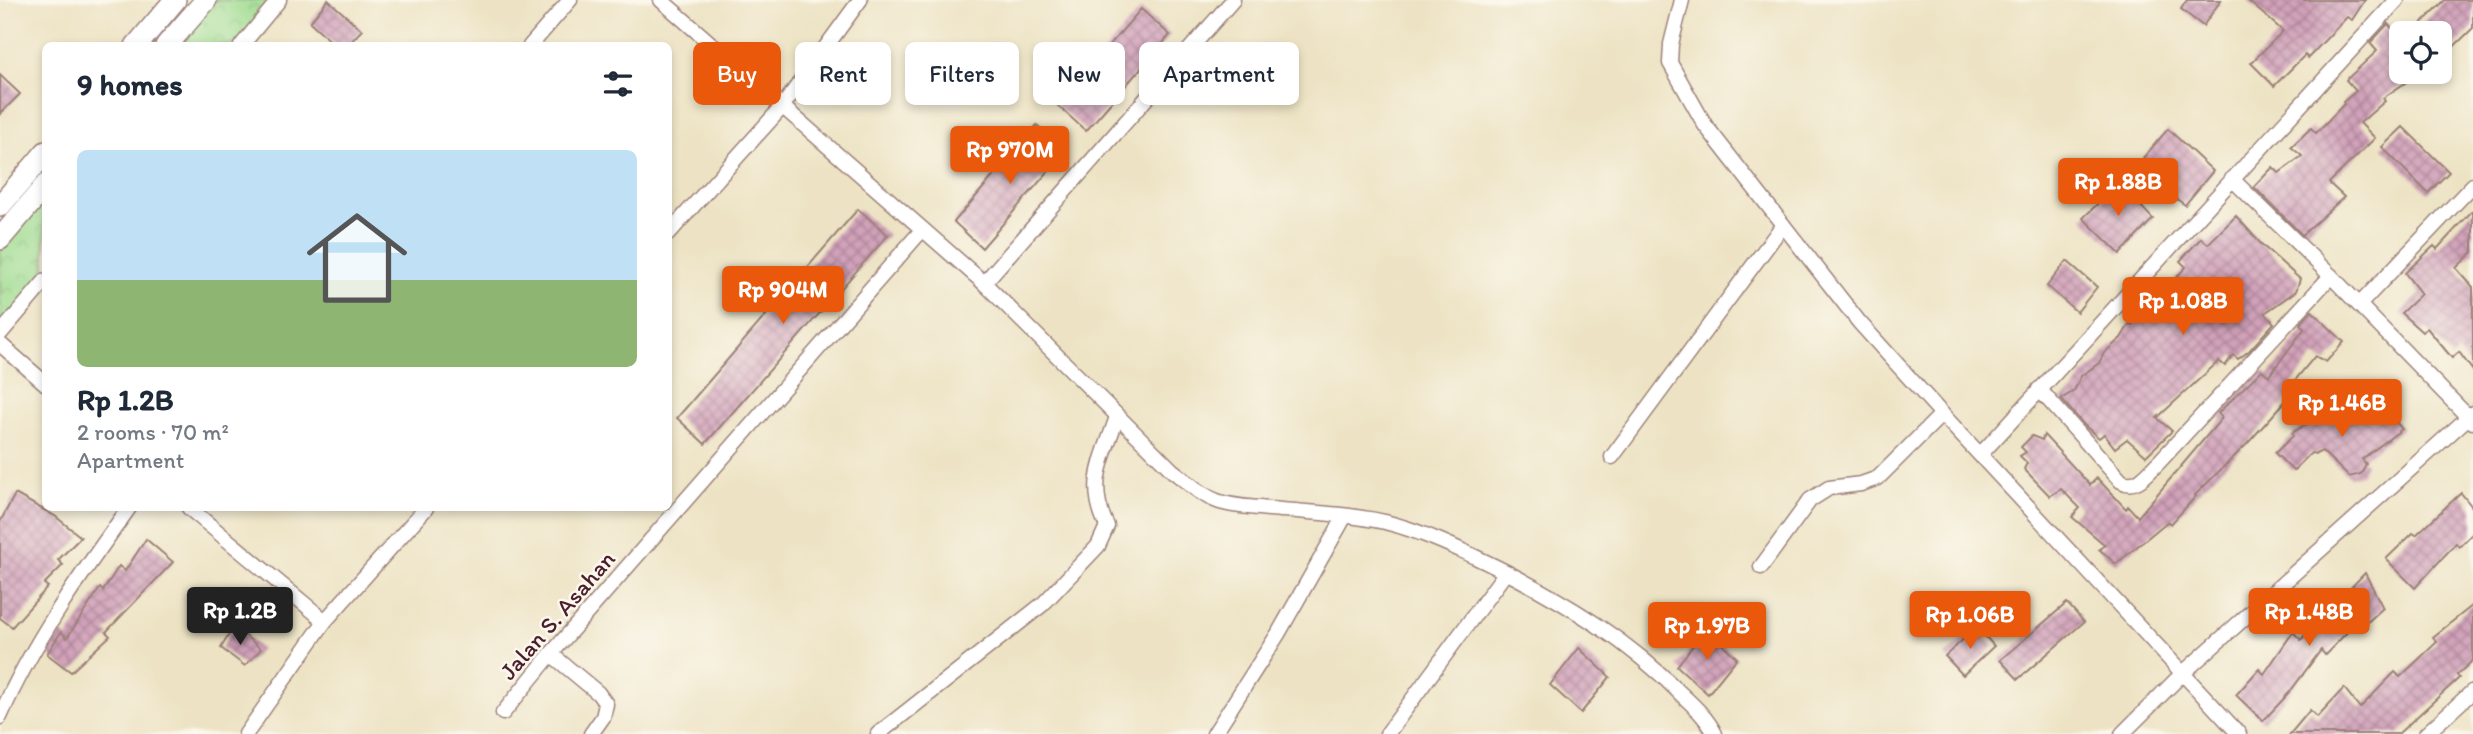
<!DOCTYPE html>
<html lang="en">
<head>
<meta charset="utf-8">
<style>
	:root { --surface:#fff; --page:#f2f2f3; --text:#1f2937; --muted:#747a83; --accent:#ea580c }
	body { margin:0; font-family:Itim,sans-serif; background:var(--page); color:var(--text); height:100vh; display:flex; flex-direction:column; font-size:26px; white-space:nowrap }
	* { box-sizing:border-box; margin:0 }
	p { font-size:23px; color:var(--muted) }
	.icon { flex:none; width:38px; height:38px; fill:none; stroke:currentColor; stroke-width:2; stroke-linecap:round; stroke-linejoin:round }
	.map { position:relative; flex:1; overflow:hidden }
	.drawer { position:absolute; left:42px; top:42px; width:630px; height:469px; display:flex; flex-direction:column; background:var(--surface); border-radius:10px; box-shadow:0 4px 10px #0003 }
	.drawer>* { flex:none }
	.top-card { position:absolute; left:693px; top:42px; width:665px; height:63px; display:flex; gap:14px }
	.tools { position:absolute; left:2389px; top:21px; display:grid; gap:14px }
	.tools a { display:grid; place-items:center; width:63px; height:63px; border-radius:10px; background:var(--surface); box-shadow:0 4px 10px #0003; font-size:35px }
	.price { position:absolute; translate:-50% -60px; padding:0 16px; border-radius:7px; background:var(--accent); color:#fff; font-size:23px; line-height:46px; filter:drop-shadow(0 2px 4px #0008) }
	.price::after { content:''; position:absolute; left:50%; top:42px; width:21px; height:16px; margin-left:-10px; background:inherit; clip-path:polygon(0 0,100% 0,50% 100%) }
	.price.selected { background:#222; color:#fff }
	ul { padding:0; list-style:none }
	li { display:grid; align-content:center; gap:14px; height:371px; padding:0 35px }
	li span { display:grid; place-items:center; height:217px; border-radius:10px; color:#555 }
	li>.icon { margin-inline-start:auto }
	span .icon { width:126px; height:126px; fill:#fffc; stroke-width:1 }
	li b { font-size:30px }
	h2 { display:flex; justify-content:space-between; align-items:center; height:84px; padding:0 35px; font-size:30px }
	.tag { padding:0 24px; border-radius:10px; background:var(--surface); box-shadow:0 4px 10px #0003; font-size:24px; line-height:63px }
	.tag.selected { background:var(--accent); color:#fff }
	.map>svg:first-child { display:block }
</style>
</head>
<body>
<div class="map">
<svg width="2473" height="734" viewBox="0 0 2473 734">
	<defs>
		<pattern id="park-crowns" width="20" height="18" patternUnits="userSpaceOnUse" patternTransform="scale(1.75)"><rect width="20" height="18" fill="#9edc90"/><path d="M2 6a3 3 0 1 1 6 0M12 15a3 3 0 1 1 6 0" fill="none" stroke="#8abc7c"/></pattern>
		<pattern id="building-cross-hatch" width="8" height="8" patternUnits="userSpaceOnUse" patternTransform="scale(1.75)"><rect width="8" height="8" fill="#d1a2ba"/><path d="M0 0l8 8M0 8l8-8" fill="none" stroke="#ac8397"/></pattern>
	</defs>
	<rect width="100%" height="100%" fill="#fbf7ec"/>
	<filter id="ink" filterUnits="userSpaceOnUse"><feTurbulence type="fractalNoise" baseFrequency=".0143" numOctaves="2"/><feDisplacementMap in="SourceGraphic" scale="14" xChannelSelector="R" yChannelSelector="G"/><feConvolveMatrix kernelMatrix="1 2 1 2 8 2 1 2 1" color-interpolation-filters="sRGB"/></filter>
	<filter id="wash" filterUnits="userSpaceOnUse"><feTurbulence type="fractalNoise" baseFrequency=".00686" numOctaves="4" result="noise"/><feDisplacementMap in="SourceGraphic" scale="28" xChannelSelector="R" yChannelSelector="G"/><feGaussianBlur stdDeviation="1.57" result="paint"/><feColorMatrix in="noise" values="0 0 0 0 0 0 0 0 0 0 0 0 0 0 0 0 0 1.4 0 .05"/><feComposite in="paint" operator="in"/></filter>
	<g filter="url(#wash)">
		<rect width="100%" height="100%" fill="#ede3c4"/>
		<g fill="url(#park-crowns)" stroke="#747e5e" stroke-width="2">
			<polygon points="207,0 277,0 239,45 167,46"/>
			<polygon points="45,187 45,277 0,332 0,241"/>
		</g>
		<g id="blocks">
			<g fill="url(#building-cross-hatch)">
				<polygon points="328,0 362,30 347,46 336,46 310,22"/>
				<polygon points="2187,0 2221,0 2203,26 2181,9"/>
				<polygon points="2247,0 2365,0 2352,20 2347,17 2308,58 2305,55 2274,86 2251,63 2283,31"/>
				<polygon points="2445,0 2473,0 2473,28 2440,60 2440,33 2412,33"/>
				<polygon points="1141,9 1170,35 1086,131 1057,105"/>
				<polygon points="2388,24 2401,38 2401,72 2421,72 2383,98 2385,101 2360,123 2375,138 2329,183 2344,197 2302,235 2254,187 2273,167 2279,173 2302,156 2291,147 2311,128 2316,133 2344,104 2343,102 2356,91 2346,80 2377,51 2370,43"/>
				<polygon points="0,75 20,94 0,114"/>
				<polygon points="1037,125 1066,151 982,248 954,222"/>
				<polygon points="2403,127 2449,172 2428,193 2382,147"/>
				<polygon points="2168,129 2213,171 2185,205 2160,187 2165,179 2143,158"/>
				<polygon points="2119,183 2153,219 2120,254 2083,218"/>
				<polygon points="858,209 888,235 705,444 677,418"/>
				<polygon points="2473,210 2473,252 2456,268 2473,287 2473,371 2459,352 2452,358 2427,328 2422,332 2401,313 2421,294 2405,273 2434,246 2437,249"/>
				<polygon points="2236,216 2262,245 2300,279 2296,291 2265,313 2274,323 2249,351 2238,359 2233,355 2225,366 2219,361 2157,418 2172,431 2146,456 2127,439 2115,448 2104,434 2099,438 2085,426 2061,399 2074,391 2081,376 2099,363 2104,353 2121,338 2130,323 2132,325 2186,267 2180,261 2201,238 2208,244"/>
				<polygon points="2067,261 2097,287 2077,312 2047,286"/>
				<polygon points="2312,311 2344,342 2326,362 2315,356 2286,391 2291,395 2247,444 2195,495 2196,496 2171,524 2168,521 2116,564 2099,549 2105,545 2072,517 2080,508 2061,489 2050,496 2024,469 2027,463 2020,456 2026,452 2021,447 2032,436 2042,440 2044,435 2090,485 2097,478 2126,509 2128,506 2138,517 2222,418 2218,413 2262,370 2269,376 2304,329 2300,324"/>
				<polygon points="2376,398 2402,429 2362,459 2366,464 2361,474 2349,477 2322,451 2316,454 2311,453 2293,471 2275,453 2293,436 2292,433 2312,421 2324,408 2340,428"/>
				<polygon points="2461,493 2473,508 2473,533 2459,547 2456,543 2415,588 2386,559 2413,533 2416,535"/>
				<polygon points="15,494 55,516 81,537 58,560 63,565 44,584 48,587 12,627 0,618 0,522"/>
				<polygon points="146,539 173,562 106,632 110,636 71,672 47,654 61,632 67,638 100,588 103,591 119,566 125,571"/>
				<polygon points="2365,573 2383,608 2362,627 2357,622 2325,655 2321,650 2289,693 2263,721 2236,695 2259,669 2264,674 2293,632 2301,640 2330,605 2332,607"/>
				<polygon points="2067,603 2084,622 2018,679 2000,660"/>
				<polygon points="2473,605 2473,660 2457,675 2459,678 2398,734 2290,734 2310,710 2317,717 2344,688 2360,708 2395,672 2400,677 2437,642 2433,637"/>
				<polygon points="234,626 261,649 245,666 221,648"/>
				<polygon points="1977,627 1994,646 1963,675 1945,656"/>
				<polygon points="1706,629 1737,658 1708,694 1677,666"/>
				<polygon points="1579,648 1610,677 1581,713 1550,685"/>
			</g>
		</g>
	</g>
	<g filter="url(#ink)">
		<use href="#blocks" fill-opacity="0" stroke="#9c8178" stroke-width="2"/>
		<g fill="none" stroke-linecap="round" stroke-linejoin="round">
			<g stroke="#9c8178" stroke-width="17">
				<g id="minor">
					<path d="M661,0l323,283 189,188c14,10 27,24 44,30 16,6 35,6 52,8 38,3 78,5 116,13 40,10 76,28 113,46 67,34 130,72 183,126 13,12 26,24 34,40"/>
					<polyline points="1682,0 1671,44 1670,63 1705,125 1859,322 1942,414 2239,734"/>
					<polyline points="241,46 279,0"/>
					<polyline points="530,46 570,0"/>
					<polyline points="2232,179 2331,276 2473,422"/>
					<polyline points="668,234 782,107 860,0"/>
					<polyline points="984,283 1233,0"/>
					<polyline points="2359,305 2473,185"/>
					<polyline points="0,334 46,280"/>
					<polyline points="0,344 46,384"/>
					<path d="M2039,389l82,92c16,9 27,-9 38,-19l172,-186"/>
					<polyline points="1981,454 2397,0"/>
					<polyline points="1612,457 1783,225"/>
					<polyline points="189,508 325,621"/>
					<polyline points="1761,567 1810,500 1829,488 1861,484 1878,478 1942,414"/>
					<polyline points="551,654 598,693 606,704 603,717 591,734"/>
					<polyline points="503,713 551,654 922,230"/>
					<path d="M0,717c32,-74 82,-144 129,-209"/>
					<polyline points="246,734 325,621 426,508"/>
					<path d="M878,734l165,-130 55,-58 9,-20c-21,-42 -4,-67 10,-109"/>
					<polyline points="1214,734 1278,634 1345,516"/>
					<polyline points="1387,734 1506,572"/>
					<polyline points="2122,734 2182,674 2473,413"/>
					<polyline points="2426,734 2473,691"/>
				</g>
			</g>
			<g stroke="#9c8178" stroke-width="24">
				<g id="secondary">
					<polyline points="136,46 175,0"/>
					<polyline points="166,46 206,0"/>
					<polyline points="0,206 46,152"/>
					<polyline points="0,239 46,185"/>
				</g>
			</g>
			<use href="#minor" stroke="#fff" stroke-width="14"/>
			<use href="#secondary" stroke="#fff" stroke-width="21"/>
		</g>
	</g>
	<g text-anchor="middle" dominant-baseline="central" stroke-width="5" stroke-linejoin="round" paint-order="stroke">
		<g font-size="24" fill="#4a1f2b" stroke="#fbf7ec">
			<text transform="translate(557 615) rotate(-49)">Jalan S. Asahan</text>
		</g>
	</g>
</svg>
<div class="tools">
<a><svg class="icon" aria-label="locate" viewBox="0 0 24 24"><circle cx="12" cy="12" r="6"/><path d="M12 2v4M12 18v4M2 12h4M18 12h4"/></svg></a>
</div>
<b class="price" style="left:1010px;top:186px">Rp 970M</b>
<b class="price" style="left:2118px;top:218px">Rp 1.88B</b>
<b class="price" style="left:783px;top:326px">Rp 904M</b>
<b class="price" style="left:2183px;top:337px">Rp 1.08B</b>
<b class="price" style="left:2342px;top:439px">Rp 1.46B</b>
<b class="price selected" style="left:240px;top:647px">Rp 1.2B</b>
<b class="price" style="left:2309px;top:648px">Rp 1.48B</b>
<b class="price" style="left:1970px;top:651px">Rp 1.06B</b>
<b class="price" style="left:1707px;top:662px">Rp 1.97B</b>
<div class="top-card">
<a class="tag selected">Buy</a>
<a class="tag">Rent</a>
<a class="tag">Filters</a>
<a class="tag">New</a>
<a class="tag">Apartment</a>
</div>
<section class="drawer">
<h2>9 homes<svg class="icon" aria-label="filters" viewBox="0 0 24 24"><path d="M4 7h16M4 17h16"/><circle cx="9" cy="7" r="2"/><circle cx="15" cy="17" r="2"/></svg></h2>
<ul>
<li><span style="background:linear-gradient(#bfe0f5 60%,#8fb573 0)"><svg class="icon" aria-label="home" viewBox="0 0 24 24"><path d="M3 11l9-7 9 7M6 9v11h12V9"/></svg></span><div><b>Rp 1.2B</b><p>2 rooms · 70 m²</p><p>Apartment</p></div></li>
</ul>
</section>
</div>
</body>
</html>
